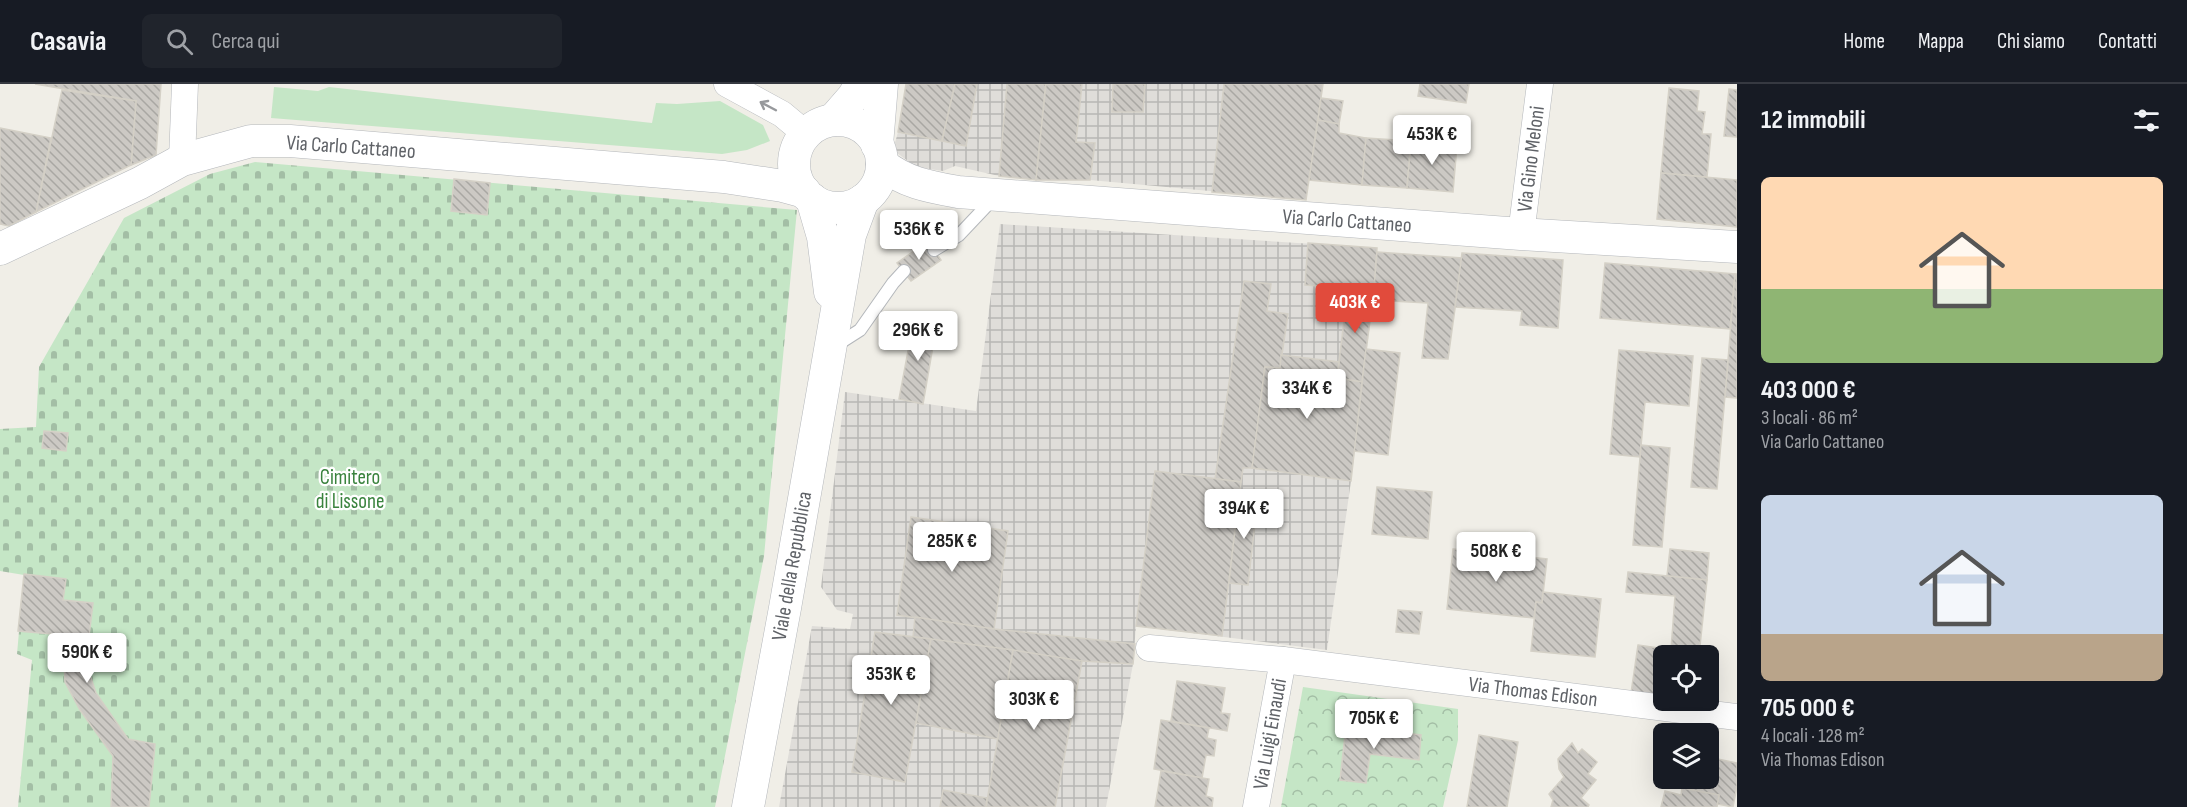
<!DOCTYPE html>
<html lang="it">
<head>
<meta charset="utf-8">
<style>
	:root { --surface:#171b24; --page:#20242c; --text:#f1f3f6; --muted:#9ea1a6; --line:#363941; --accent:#e14b3c }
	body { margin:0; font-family:"Sofia Sans Condensed",sans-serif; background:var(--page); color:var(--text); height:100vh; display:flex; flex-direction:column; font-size:22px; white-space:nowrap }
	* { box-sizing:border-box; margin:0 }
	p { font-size:20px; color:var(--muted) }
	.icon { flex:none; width:33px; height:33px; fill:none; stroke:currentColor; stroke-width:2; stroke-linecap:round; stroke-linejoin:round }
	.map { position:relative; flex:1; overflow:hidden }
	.drawer { display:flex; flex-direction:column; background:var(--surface); width:450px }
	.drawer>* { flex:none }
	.fabs { position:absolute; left:1653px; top:561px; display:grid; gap:12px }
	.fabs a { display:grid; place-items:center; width:66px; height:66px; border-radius:9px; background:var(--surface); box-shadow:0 6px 24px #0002; font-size:30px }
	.price { position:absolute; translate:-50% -51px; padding:0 14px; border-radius:6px; background:#fff; color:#222; font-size:20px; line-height:39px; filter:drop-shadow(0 2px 3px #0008) }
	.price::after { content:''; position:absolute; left:50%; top:36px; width:18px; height:14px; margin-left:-9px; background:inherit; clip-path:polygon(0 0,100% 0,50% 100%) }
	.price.current { background:var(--accent); color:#fff }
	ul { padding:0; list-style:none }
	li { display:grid; align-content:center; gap:12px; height:318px; padding:0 24px }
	li span { display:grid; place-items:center; height:186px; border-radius:9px; color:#555 }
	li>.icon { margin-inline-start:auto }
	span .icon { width:108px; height:108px; fill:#fffc; stroke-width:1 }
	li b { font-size:26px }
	h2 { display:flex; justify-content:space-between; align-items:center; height:72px; padding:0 24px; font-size:26px }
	header { display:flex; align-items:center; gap:36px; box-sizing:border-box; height:84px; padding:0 30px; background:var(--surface); border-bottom:2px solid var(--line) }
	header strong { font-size:28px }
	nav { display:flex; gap:33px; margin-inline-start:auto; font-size:21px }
	.search { width:420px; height:54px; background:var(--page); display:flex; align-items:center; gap:15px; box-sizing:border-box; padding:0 21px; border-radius:9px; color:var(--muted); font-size:22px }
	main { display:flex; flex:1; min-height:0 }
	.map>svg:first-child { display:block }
</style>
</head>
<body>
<header>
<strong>Casavia</strong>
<div class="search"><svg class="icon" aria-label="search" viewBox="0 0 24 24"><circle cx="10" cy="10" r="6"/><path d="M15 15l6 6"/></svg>Cerca qui</div>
<nav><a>Home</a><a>Mappa</a><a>Chi siamo</a><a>Contatti</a></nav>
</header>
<main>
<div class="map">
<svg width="1737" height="723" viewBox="0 0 1737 723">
	<defs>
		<pattern id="industrial-grid" width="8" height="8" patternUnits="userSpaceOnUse" patternTransform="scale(1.5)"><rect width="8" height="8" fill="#dfddd9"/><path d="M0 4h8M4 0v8" fill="none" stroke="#b8b7b4"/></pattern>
		<pattern id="forest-crowns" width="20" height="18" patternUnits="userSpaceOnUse" patternTransform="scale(1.5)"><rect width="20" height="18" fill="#c5e6c6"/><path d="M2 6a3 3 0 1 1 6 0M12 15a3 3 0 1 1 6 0" fill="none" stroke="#a3bea5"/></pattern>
		<pattern id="cemetery-stones" width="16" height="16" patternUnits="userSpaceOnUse" patternTransform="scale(1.5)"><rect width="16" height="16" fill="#c5e6c6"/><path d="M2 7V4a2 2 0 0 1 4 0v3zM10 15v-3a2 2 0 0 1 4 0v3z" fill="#a3bea5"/></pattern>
		<pattern id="building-back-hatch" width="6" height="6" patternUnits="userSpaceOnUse" patternTransform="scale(1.5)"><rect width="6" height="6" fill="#ccc9c4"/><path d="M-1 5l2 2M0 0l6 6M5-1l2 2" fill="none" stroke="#a9a7a3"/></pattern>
	</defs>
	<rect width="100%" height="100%" fill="#f0eee7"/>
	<g fill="url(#industrial-grid)">
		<polygon points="906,0 1323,0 1306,116 1090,96 1036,96 999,92 955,82 943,87 916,83 893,66 898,48"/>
		<polygon points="1000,140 1377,164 1374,206 1351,397 1327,566 1136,542 1133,580 1106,723 779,723 812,542 850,545 853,530 837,526 821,503 845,308 976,327"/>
	</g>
	<polygon fill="#c5e6c6" points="274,3 318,7 329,3 652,39 656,19 677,20 720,17 763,41 770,57 747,66 722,70 271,34"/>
	<polygon fill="url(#forest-crowns)" points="1303,603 1458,625 1458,656 1443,723 1281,723"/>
	<polygon fill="url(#cemetery-stones)" points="255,78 797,126 764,472 715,723 18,723 32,576 17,570 24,491 0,487 0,345 36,343 39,283 124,134 210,90"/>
	<g fill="url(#building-back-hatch)" stroke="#d4d0c6" stroke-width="1.5">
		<polygon points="35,0 161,0 156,71 131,81 136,17"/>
		<polygon points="906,0 955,0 942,57 898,48"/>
		<polygon points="955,0 977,0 966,62 942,57"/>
		<polygon points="1007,0 1046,0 1036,96 999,92"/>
		<polygon points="1046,0 1082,0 1076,58 1095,59 1090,96 1036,96"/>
		<polygon points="1113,0 1145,0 1143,28 1112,28"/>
		<polygon points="1224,0 1323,0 1306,116 1212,108"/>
		<polygon points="1420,0 1469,0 1466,19 1418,12"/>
		<polygon points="1669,4 1699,7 1697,27 1705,28 1702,50 1711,50 1707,93 1661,89"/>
		<polygon points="1729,5 1737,6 1737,53 1724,52"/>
		<polygon points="62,6 136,17 131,81 36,128"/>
		<polygon points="1321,14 1343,17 1339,40 1318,36"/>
		<polygon points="1318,36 1339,40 1339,49 1366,54 1362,101 1309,96"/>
		<polygon points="0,44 51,54 36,128 9,142 0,140"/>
		<polygon points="1366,54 1411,57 1407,104 1362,101"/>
		<polygon points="1411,57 1457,61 1453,108 1407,104"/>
		<polygon points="1661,89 1737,96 1737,143 1657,135"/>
		<polygon points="454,95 490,99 487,131 451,127"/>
		<polygon points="928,157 941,176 911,197 897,179"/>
		<polygon points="1308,159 1377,164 1374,206 1305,201"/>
		<polygon points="1377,168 1462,174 1448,275 1422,274 1428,219 1373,216"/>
		<polygon points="1462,169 1563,176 1558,244 1520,241 1522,227 1455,223"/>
		<polygon points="1605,179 1735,190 1730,245 1600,234"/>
		<polygon points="1735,190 1737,190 1737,314 1725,313"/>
		<polygon points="1244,197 1271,200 1267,227 1288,230 1280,284 1265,283 1252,384 1243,384 1241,398 1215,395"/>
		<polygon points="1348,204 1374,206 1362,298 1337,294"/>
		<polygon points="914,235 937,239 923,320 899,315"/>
		<polygon points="1366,265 1400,269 1388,371 1354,367"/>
		<polygon points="1619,266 1693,272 1689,322 1645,318 1640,373 1610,370"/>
		<polygon points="1281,271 1339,278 1337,294 1362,298 1351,397 1252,384 1265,283 1280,284"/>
		<polygon points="1702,274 1728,276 1717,405 1691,403"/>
		<polygon points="44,347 68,349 66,367 42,364"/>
		<polygon points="1641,361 1670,364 1662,463 1633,461"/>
		<polygon points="1155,387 1241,398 1222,552 1136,542"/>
		<polygon points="1377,403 1432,408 1428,455 1372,450"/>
		<polygon points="1239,410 1258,412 1248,501 1229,499"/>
		<polygon points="911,433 1008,447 994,545 897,531"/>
		<polygon points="1453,465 1547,475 1542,519 1536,518 1534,534 1447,525"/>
		<polygon points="1670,465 1709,469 1707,496 1667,492"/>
		<polygon points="1628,488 1707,496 1699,571 1671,566 1675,512 1626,508"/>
		<polygon points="24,490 66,495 63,516 93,519 88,561 88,585 96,609 128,655 155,660 149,723 111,723 113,672 80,626 65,598 63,551 18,547"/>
		<polygon points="1543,508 1601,515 1595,573 1531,567 1536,518 1542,519"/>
		<polygon points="1398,526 1422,528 1419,550 1396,548"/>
		<polygon points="915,533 994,545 1135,560 1133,580 1082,577 913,553"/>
		<polygon points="875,548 931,555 905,698 852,688"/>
		<polygon points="931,555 1013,566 998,655 916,639"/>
		<polygon points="1638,561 1685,568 1685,572 1664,572 1664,613 1631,609"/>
		<polygon points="1013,566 1082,577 1055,723 986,723"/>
		<polygon points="1177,597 1225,604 1221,629 1230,630 1227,647 1171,637"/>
		<polygon points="1161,636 1209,644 1207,654 1216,656 1214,672 1206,671 1202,694 1154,685"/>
		<polygon points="1346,642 1421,651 1419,676 1370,670 1366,699 1340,696"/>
		<polygon points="1479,651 1518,658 1507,723 1467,723"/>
		<polygon points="1572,659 1578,669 1582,665 1597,678 1588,690 1596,696 1581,714 1589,721 1588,723 1551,723 1553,716 1549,710 1564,693 1559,685 1558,675"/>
		<polygon points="1708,673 1737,679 1737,702 1733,723 1717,720 1719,711 1682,704 1684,694 1708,694"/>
		<polygon points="1161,687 1209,695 1206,712 1213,714 1212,723 1155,723"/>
		<polygon points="1682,704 1719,711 1717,723 1661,723 1665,707 1681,711"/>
		<polygon points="943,706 987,714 986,723 940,723"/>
	</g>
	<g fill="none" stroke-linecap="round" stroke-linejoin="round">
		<g stroke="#b4b7bb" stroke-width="14">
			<g id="service">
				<polyline points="934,166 959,151 994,114"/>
				<polyline points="835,262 860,246 893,199 904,187"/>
			</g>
		</g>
		<g stroke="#b4b7bb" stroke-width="27">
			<g id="minor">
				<polyline points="727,0 782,30 806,50"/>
				<polyline points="182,76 185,0"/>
				<polyline points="1521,150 1540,0"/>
				<polyline points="1149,564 1283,576 1737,633"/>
				<polyline points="1256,723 1283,576"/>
			</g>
		</g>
		<g stroke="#b4b7bb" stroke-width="33">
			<g id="tertiary">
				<polyline points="833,36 853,13 861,0"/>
				<circle cx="838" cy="80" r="44"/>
				<polyline points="877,61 882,0"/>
				<path d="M882,80c23,19 48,23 76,28l563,42 216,13"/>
				<polyline points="812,115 823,153 830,208"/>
				<polyline points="0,165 140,99 182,76 251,57 290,57 724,93 783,102 805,108"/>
				<polyline points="748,723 785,524 850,151 863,116"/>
			</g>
		</g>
		<use href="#service" stroke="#fff" stroke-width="12"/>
		<use href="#minor" stroke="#fff" stroke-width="26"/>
		<use href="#tertiary" stroke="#fff" stroke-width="32"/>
	</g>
	<defs><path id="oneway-shaft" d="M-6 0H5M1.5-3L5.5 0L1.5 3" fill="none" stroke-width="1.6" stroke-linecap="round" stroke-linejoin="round" transform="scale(1.5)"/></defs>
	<use stroke="#97999c" href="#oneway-shaft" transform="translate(768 22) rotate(-152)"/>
	<g text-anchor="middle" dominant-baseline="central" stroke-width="4.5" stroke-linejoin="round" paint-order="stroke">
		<g font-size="21" fill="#5f6267" stroke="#fff">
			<text transform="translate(351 63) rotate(4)">Via Carlo Cattaneo</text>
			<text transform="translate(1531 75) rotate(-83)">Via Gino Meloni</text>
			<text transform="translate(1347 137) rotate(4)">Via Carlo Cattaneo</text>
			<text transform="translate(792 482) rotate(-80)">Viale della Repubblica</text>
			<text transform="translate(1533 608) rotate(7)">Via Thomas Edison</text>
			<text transform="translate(1270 650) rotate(-80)">Via Luigi Einaudi</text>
		</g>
		<g font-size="21" fill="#3a833e" stroke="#fff">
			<text x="350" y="393">Cimitero<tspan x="350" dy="24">di Lissone</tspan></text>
		</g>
	</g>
</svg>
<div class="fabs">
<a><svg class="icon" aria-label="locate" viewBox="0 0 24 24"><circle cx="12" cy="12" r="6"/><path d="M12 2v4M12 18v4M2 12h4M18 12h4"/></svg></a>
<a><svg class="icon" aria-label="layers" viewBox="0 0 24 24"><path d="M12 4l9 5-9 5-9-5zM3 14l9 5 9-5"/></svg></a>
</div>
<b class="price" style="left:1432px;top:82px">453K €</b>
<b class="price" style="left:919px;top:177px">536K €</b>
<b class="price current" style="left:1355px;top:250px">403K €</b>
<b class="price" style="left:918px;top:278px">296K €</b>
<b class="price" style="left:1307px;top:336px">334K €</b>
<b class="price" style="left:1244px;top:456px">394K €</b>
<b class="price" style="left:952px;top:489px">285K €</b>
<b class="price" style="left:1496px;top:499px">508K €</b>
<b class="price" style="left:87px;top:600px">590K €</b>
<b class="price" style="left:891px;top:622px">353K €</b>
<b class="price" style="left:1034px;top:647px">303K €</b>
<b class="price" style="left:1374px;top:666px">705K €</b>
</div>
<section class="drawer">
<h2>12 immobili<svg class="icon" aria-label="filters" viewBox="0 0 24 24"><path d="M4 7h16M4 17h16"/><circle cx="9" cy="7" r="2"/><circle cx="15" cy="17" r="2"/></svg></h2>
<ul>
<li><span style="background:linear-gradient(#ffd9b3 60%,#8fb573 0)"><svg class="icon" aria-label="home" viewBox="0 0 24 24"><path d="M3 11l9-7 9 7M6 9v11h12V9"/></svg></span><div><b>403 000 €</b><p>3 locali · 86 m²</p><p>Via Carlo Cattaneo</p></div></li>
<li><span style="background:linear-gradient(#c9d6e8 75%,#b9a48a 0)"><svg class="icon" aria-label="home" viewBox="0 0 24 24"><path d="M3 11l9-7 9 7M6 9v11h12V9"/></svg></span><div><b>705 000 €</b><p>4 locali · 128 m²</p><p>Via Thomas Edison</p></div></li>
</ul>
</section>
</main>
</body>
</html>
